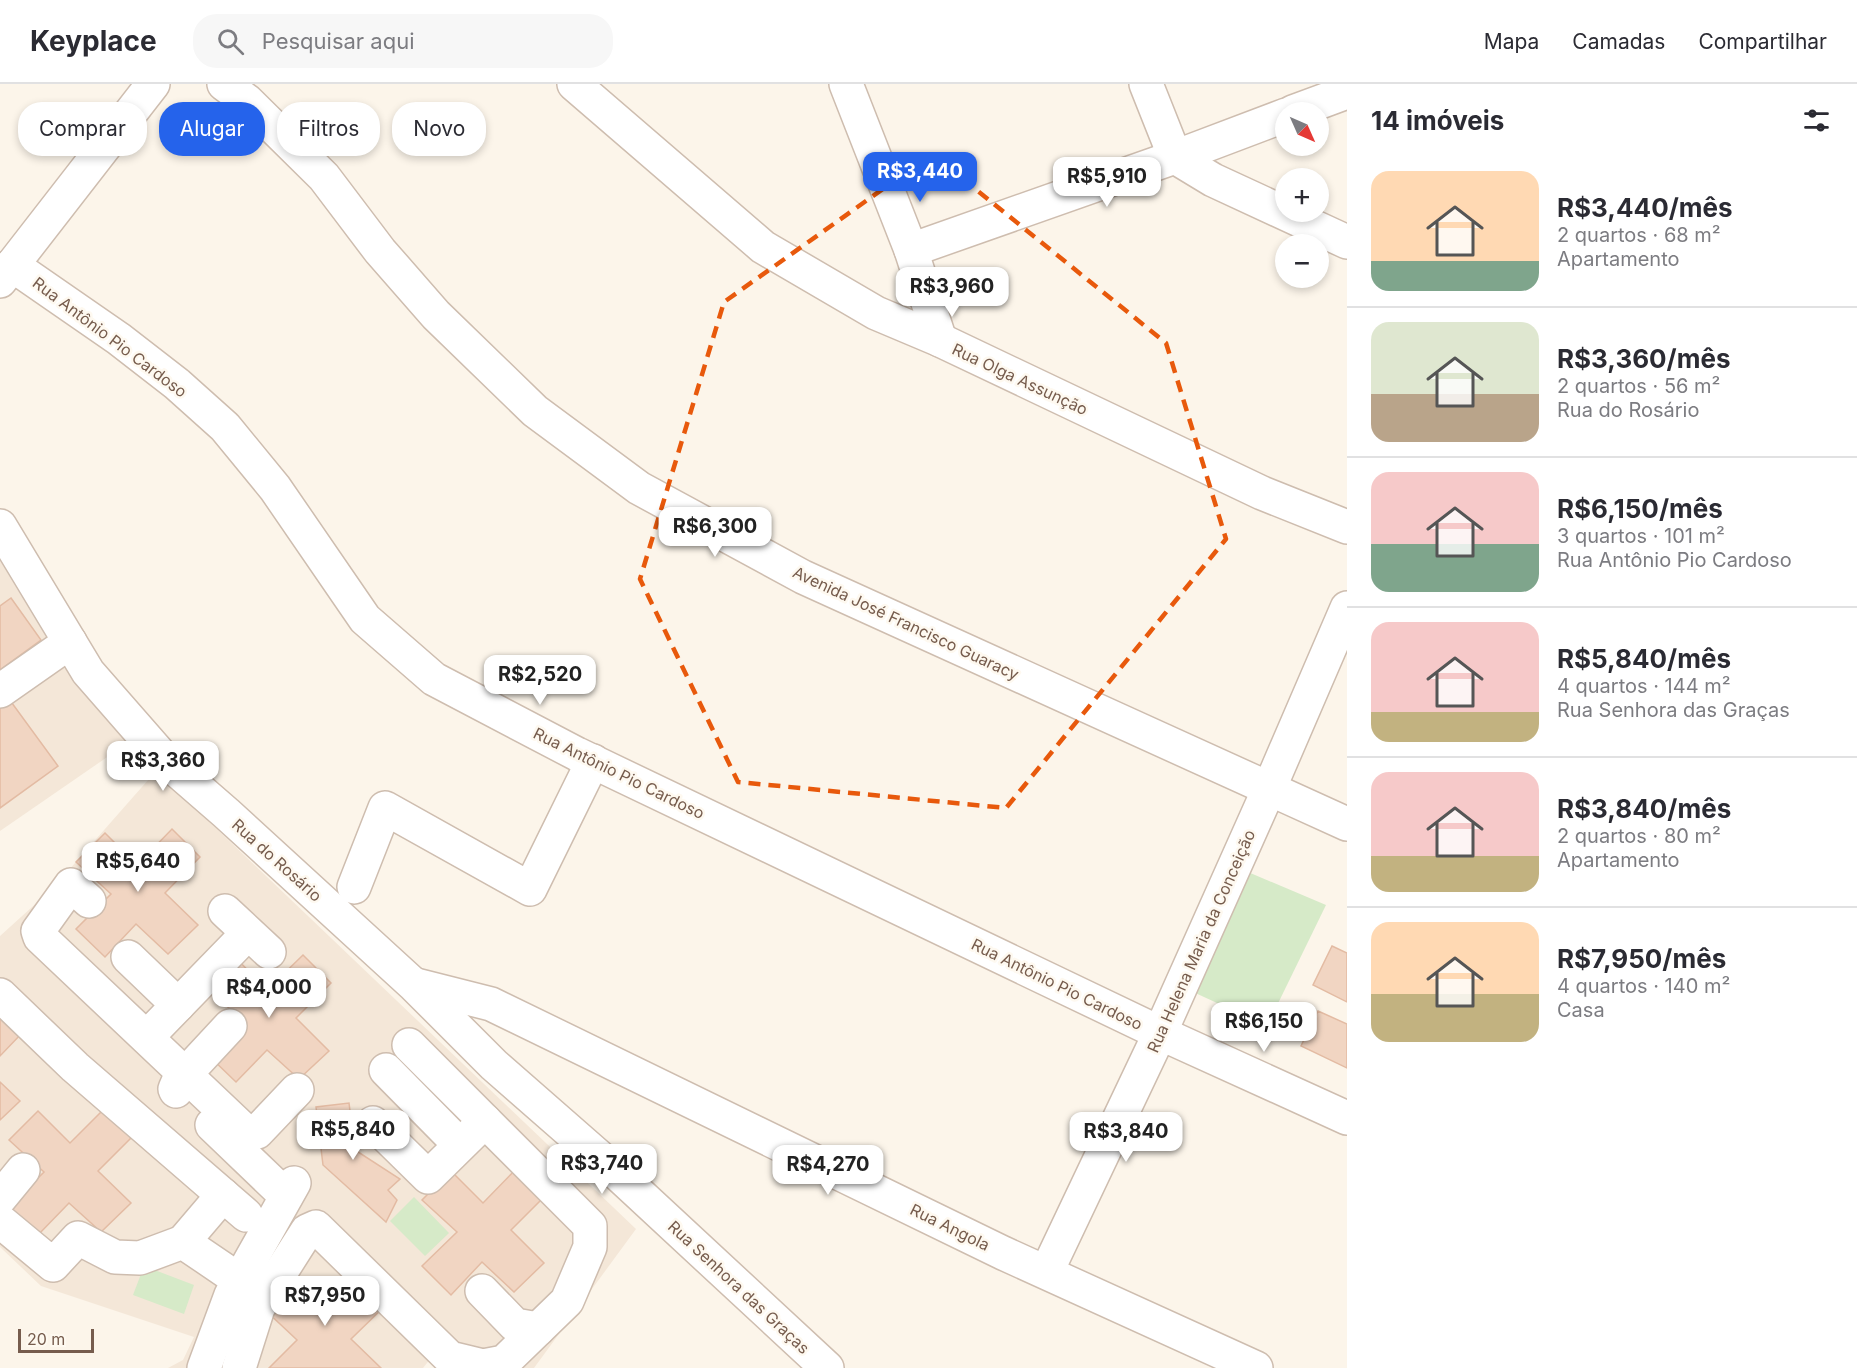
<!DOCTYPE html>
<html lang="pt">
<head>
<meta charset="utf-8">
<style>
	:root { --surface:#fff; --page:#f7f7f7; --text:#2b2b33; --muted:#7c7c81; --line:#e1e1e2; --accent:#2563eb }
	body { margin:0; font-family:Inter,sans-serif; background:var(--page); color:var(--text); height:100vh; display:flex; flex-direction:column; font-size:22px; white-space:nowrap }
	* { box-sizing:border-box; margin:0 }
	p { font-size:20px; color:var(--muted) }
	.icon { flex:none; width:33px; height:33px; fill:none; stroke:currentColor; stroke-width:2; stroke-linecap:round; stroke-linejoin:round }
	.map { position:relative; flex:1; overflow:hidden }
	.drawer { display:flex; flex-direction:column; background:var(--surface); width:510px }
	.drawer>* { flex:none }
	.guide { position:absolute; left:18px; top:18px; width:570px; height:54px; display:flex; gap:12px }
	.needle { width:39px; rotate:135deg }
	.fabs { position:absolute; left:1275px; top:18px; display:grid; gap:12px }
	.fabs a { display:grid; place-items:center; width:54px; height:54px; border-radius:50%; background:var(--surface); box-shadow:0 3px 9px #0003; font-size:30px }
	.scale { position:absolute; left:18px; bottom:15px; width:76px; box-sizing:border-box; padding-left:6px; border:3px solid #765c4d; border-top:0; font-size:16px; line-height:21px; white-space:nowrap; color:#765c4d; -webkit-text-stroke:4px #fef9f0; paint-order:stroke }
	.price { position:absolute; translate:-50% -51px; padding:0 14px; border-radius:12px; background:#fff; color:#222; font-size:20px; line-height:39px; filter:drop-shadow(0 2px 3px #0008) }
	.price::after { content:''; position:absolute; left:50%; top:36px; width:18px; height:14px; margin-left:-9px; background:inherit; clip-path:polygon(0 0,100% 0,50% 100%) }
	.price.on { background:var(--accent); color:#fff }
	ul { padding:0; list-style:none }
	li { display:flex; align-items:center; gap:18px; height:150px; padding:0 24px }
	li+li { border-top:2px solid var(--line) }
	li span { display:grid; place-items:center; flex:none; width:168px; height:120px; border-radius:18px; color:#555 }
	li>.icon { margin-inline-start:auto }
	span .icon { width:72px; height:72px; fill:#fffc; stroke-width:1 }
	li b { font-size:26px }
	h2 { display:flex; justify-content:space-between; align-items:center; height:72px; padding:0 24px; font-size:26px }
	.chip { padding:0 21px; border-radius:24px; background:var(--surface); box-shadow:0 3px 9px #0003; font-size:21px; line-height:54px }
	.chip.on { background:var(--accent); color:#fff }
	header { display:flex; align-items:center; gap:36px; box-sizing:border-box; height:84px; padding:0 30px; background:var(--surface); border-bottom:2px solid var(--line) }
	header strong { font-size:28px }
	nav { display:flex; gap:33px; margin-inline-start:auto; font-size:21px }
	.search { width:420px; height:54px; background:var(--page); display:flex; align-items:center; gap:15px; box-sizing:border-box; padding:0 21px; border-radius:24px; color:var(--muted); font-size:22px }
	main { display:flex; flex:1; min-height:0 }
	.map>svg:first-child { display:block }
</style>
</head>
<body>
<header>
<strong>Keyplace</strong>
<div class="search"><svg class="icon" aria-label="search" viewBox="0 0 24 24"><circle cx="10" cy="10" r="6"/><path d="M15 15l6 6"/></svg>Pesquisar aqui</div>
<nav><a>Mapa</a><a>Camadas</a><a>Compartilhar</a></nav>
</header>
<main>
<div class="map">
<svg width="1347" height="1284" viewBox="0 0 1347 1284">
	<rect width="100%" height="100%" fill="#fcf5ea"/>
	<g fill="#f4e7d8">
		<polygon points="0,471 16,502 129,658 0,747"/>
		<polygon points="156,687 636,1145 534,1284 458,1284 431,1274 423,1284 168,1284 183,1276 194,1253 41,1202 0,1163 0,852 53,804"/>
	</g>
	<g fill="#d6eac8">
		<polygon points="1248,788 1326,821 1267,942 1191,907"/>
		<polygon points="414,1113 449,1149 425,1172 390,1137"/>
		<polygon points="144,1182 194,1201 184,1230 133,1211"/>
	</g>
	<g fill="#f1d5c2" stroke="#e3bba3" stroke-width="1.5">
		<polygon points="11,514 41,556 0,586 0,522"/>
		<polygon points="9,615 58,682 0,724 0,621"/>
		<polygon points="172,745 200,773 165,809 198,841 168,870 136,840 105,873 76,845 111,810 76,778 105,749 137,781"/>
		<polygon points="1332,862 1347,869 1347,918 1313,901"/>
		<polygon points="303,871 331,899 296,934 329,967 299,995 267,966 236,998 207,970 242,936 207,904 236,874 267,906"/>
		<polygon points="0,927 22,949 0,972"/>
		<polygon points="1318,927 1347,940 1347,984 1301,962"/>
		<polygon points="0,998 20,1017 0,1036"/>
		<polygon points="349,1019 355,1066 400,1095 388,1106 397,1116 386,1138 323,1081 316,1023"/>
		<polygon points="105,1024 133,1052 98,1087 131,1119 101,1148 69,1119 38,1151 9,1123 44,1088 9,1056 38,1027 70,1059"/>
		<polygon points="518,1083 546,1111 511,1146 544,1179 514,1208 482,1178 451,1211 422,1182 457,1148 422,1116 451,1087 483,1119"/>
		<polygon points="359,1192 387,1220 351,1255 381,1284 269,1284 297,1256 263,1224 292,1195 323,1227"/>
	</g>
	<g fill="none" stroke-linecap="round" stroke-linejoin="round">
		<g stroke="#cebdaf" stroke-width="36">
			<g id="minor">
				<polyline points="224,0 247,17 324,93 380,167 436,231 535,327 639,404 803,493 1347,740"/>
				<polyline points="574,0 763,163 876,229 940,256 1262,409 1347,443"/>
				<polyline points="846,0 911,166 940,256"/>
				<polyline points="1146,0 1175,73 1213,96 1347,158"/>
				<polyline points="1293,28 1347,8"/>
				<polyline points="911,166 1175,73 1286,31"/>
				<polyline points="12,181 119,255 177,300 225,343 275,404 365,535 434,595 577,670 1160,949 1347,1034"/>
				<polyline points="0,197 153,0"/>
				<polyline points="0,442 88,588 165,676 226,729 414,901 494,981 606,1079 827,1284"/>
				<polyline points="0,607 70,558"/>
				<polyline points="354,803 385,724 530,805 593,677"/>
				<polyline points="89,817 71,801 38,847 40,853 246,1048 257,1048 297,1006"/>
				<polyline points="225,827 269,868"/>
				<polyline points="128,873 178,921"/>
				<polyline points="416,901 491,920 1003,1169 1256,1284"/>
				<polyline points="0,911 75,983 246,1131"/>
				<polyline points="147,953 248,849"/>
				<polyline points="386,986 460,1061"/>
				<polyline points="176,1007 175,1005 178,998 230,942"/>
				<polyline points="373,1039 428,1093 485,1037"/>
				<polyline points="212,1041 286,1112"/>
				<polyline points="0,1114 23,1086"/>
				<polyline points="0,1137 53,1181 78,1154 115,1173 140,1174 183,1158 239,1196"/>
				<polyline points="183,1158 223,1111"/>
				<polyline points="1047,1187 1160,949 1269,705 1347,524"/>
				<polyline points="482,1207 515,1241 538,1245"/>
				<polyline points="204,1284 231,1211 294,1099"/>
				<polyline points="239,1284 258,1224 307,1147 316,1143 450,1274 483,1282 504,1278 567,1217 590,1163 590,1142 409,961"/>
			</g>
		</g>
		<use href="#minor" stroke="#fff" stroke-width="33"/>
	</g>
	<path fill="none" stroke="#e8590c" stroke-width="4.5" stroke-dasharray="12 8" stroke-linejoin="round" d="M932,70l234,189 60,196 -220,269 -268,-26 -98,-203 84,-277z"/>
	<g text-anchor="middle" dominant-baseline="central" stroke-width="5" stroke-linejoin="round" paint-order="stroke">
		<g font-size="16" fill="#765c4d" stroke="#fef9f0">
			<text transform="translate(110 253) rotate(37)">Rua Antônio Pio Cardoso</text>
			<text transform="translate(1020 295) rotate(25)">Rua Olga Assunção</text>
			<text transform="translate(906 539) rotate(25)">Avenida José Francisco Guaracy</text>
			<text transform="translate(619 689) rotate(26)">Rua Antônio Pio Cardoso</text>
			<text transform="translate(277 776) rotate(42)">Rua do Rosário</text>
			<text transform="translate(1201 857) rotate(-66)">Rua Helena Maria da Conceição</text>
			<text transform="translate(1057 900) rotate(26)">Rua Antônio Pio Cardoso</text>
			<text transform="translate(950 1143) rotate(26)">Rua Angola</text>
			<text transform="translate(739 1203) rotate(43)">Rua Senhora das Graças</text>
		</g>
	</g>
</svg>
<div class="fabs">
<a><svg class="needle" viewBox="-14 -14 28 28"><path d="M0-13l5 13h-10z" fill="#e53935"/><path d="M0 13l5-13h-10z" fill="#7c7c81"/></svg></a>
<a>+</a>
<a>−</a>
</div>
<div class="scale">20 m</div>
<b class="price on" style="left:920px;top:119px">R$3,440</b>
<b class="price" style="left:1107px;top:124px">R$5,910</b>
<b class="price" style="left:952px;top:234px">R$3,960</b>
<b class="price" style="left:715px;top:474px">R$6,300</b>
<b class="price" style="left:540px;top:622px">R$2,520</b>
<b class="price" style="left:163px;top:708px">R$3,360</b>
<b class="price" style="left:138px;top:809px">R$5,640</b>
<b class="price" style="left:269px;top:935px">R$4,000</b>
<b class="price" style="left:1264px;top:969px">R$6,150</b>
<b class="price" style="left:353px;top:1077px">R$5,840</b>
<b class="price" style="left:1126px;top:1079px">R$3,840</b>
<b class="price" style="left:602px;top:1111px">R$3,740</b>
<b class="price" style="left:828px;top:1112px">R$4,270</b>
<b class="price" style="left:325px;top:1243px">R$7,950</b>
<div class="guide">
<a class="chip">Comprar</a>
<a class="chip on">Alugar</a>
<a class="chip">Filtros</a>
<a class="chip">Novo</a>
</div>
</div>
<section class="drawer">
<h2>14 imóveis<svg class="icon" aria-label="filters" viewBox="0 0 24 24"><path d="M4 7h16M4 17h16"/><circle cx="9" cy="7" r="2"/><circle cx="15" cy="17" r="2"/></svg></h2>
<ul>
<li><span style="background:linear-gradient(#ffd9b3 75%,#7fa58c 0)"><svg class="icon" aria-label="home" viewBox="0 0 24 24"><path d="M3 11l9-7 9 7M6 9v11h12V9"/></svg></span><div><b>R$3,440/mês</b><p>2 quartos · 68 m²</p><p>Apartamento</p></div></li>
<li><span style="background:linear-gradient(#dfe7d0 60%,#b9a48a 0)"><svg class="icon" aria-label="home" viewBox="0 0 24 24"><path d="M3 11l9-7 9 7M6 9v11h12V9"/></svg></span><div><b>R$3,360/mês</b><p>2 quartos · 56 m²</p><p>Rua do Rosário</p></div></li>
<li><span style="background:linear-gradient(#f6c9c9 60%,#7fa58c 0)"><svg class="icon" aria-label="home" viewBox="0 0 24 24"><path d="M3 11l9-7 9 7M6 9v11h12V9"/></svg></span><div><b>R$6,150/mês</b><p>3 quartos · 101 m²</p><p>Rua Antônio Pio Cardoso</p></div></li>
<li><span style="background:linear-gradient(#f6c9c9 75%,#c2b280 0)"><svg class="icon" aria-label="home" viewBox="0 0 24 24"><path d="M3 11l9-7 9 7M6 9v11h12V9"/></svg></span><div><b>R$5,840/mês</b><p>4 quartos · 144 m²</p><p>Rua Senhora das Graças</p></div></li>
<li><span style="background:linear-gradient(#f6c9c9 70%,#c2b280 0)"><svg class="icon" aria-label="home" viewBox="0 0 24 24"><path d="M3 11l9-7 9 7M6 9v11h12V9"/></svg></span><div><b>R$3,840/mês</b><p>2 quartos · 80 m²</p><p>Apartamento</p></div></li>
<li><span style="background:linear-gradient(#ffd9b3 60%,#c2b280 0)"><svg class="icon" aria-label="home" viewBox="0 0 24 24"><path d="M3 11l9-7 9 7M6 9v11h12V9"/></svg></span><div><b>R$7,950/mês</b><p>4 quartos · 140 m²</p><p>Casa</p></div></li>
</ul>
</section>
</main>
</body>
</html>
